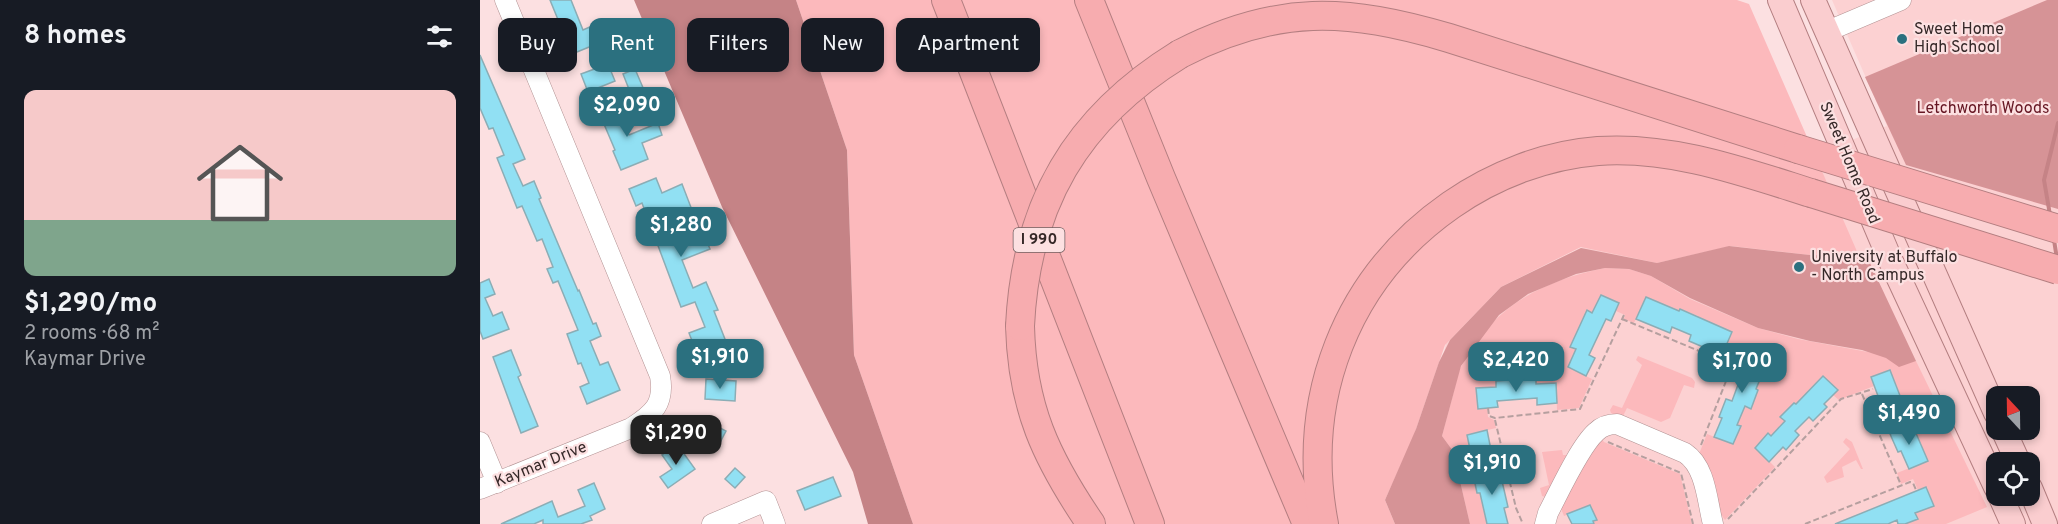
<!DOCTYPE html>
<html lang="en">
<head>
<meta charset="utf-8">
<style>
	:root { --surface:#171b24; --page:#242831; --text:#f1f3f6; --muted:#9ea1a6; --accent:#2b707f }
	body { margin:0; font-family:Overpass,sans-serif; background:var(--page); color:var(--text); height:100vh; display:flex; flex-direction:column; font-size:22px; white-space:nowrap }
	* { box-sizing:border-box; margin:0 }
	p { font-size:20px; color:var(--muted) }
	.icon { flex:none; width:33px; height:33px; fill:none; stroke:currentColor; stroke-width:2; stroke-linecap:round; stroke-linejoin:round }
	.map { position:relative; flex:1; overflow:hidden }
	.sheet { display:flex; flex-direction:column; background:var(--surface); width:480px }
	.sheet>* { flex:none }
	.top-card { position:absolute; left:18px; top:18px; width:570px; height:54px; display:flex; gap:12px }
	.needle { width:39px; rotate:338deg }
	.buttons { position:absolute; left:1506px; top:386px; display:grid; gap:12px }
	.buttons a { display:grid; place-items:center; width:54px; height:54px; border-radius:12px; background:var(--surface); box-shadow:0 3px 9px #0003; font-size:30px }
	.price { position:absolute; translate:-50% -51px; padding:0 14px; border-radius:12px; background:var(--accent); color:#fff; font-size:20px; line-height:39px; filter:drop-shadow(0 2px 3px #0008) }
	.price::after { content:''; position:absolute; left:50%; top:36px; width:18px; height:14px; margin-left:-9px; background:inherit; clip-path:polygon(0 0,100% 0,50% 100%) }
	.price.on { background:#222; color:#fff }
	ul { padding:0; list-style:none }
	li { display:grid; align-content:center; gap:12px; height:318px; padding:0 24px }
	li span { display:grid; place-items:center; height:186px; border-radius:12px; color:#555 }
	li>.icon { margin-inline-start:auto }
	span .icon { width:108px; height:108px; fill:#fffc; stroke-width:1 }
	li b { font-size:26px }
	h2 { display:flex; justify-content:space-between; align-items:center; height:72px; padding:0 24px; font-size:26px }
	.chip { padding:0 21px; border-radius:12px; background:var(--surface); box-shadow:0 3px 9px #0003; font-size:21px; line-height:54px }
	.chip.on { background:var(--accent); color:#fff }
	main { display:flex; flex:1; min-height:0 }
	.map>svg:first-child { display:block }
</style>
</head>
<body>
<main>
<section class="sheet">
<h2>8 homes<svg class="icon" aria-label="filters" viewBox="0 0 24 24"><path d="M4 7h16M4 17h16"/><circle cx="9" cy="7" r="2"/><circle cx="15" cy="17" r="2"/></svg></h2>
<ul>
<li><span style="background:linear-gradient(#f6c9c9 70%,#7fa58c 0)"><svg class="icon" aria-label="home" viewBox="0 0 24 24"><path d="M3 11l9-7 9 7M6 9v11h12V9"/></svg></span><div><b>$1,290/mo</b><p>2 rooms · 68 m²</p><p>Kaymar Drive</p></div></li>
</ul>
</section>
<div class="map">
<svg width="1578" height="524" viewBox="0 0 1578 524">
	<rect width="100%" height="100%" fill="#fce0e1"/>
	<path fill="#fcd1d2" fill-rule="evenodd" d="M1352,0h226v524h-601l-31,-80 20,-101 55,-56 79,-39 307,-122zM1516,396h34v33h-34zM1516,462h34v33h-34z"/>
	<g fill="#fcb9bc">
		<polygon points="316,0 1257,0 1269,4 1379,256 1330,255 1251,246 1177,263 1101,247 1021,287 965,345 933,438 905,500 915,524 433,524 374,355 367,150"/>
		<path d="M1125,268l24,1 22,7 39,23 68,29 40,11 118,22 71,146 -41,17h-41l12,-5 -2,-6 19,-7 -7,-19 -9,3 -5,-11 -12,5 -4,-11 30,-12 -18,-35 5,-3 -7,-18 -6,2 -7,-18 3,-2 -8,-17 -18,7 3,9 -35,14 -6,-5 5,-6 -15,-13 -13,14 -12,17 -4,-4 -13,14 4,4 -14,15 -3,-2 -13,13 20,20 -50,53 -5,-7 -21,-59 8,-20 26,10 8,-18 -4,-1 8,-19 6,2 7,-17 -5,-3 11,-17 7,-18 -19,-8 -3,8 -7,-3 -5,2 -5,11 -11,-4 10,-27 -14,-6 -21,-4 2,-6 -18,-7 -2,5 -17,-11 -15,-6 -12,26 -10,-4 1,-4 -9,-4 3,-8 -18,-8 -9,18 -5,-2 -16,36 5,2 -8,18 24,12 -13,29 -22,2 -1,-27 -20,1 -1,-6 -39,3v6l-20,1 2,20h9l1,9 6,3 2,8 -29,7 4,19 4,-1 4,19 -6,2 4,19 6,-1 5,20 -4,1 3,11h-17l-17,-73 -11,-15c4,-16 9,-33 13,-49 2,-7 3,-16 7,-22 31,-59 80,-84 143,-97z"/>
		<polygon points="1158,356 1212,378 1215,382 1214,388 1204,385 1190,418 1181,422 1147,408 1143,416 1139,417 1131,413 1130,410 1133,405 1142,408 1162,365 1156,360"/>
		<polygon points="1121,438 1124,442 1200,474 1212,524 1114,524 1113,521 1116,519 1110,505 1084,516 1080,506"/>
		<polygon points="1366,438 1372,442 1383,469 1381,469 1376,460 1362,467 1364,477 1347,483 1344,477 1370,449 1363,442"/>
		<polygon points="1082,450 1083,455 1088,455 1066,497 1062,496 1060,488 1069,485 1062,452"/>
	</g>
	<g fill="#d69396">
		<polygon points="1567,0 1578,0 1578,209 1426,165 1385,77"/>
		<polygon points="1249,246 1330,255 1379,256 1389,261 1436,361 1419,367 1406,358 1382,350 1330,341 1278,328 1210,298 1171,276 1149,269 1125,268 1096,274 1048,294 1019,315 981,366 962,436 973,451 990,524 915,524 905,500 936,429 959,362 970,340 1021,287 1101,248 1177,263"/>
	</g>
	<polygon fill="#c58386" points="154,0 316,0 367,150 374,355 433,524 388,524 373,472 242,207"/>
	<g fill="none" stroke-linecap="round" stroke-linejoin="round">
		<g stroke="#c58386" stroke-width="4">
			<polyline points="1570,215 1564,180 1578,123"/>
			<polyline points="1574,240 1577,259"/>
		</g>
	</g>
	<g fill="#91e0f3" stroke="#8badb5" stroke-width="1.5">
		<polygon points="70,0 91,0 103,30 112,26 119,43 92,54"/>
		<polygon points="0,55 45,159 33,164 43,186 54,181 61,198 59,199 98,291 99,290 113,324 116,323 121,336 110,341 120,365 128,362 140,390 107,404 100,387 109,383 101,363 98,364 87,334 98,330 78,281 73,283 67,269 73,267 62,239 57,241 42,206 37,208 17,158 24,155 13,128 9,129 0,108"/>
		<polygon points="128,64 135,81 108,92 101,74"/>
		<polygon points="155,69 167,97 154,102 143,74"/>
		<polygon points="136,103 149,135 178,123 182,135 162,143 168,159 141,170 133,151 135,150 118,110"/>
		<polygon points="176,178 182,193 202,184 212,210 191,219 202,247 225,237 230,249 202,260 213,288 226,282 238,310 234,311 250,352 238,358 232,344 216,351 209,333 225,327 215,302 201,307 162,203 156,206 149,189"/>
		<polygon points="9,279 15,294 5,298 13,316 22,312 29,329 3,339 0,331 0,283"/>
		<polygon points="1121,295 1139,303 1131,321 1126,319 1109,355 1115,358 1106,376 1088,367 1096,349 1090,347 1107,310 1112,313"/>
		<polygon points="1166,297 1199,311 1200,309 1252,332 1242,355 1209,341 1211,335 1192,327 1190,333 1156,319"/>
		<polygon points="1272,345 1291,353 1276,389 1278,390 1271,409 1265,406 1257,425 1261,426 1253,444 1234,437 1242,418 1239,417 1246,399 1252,401 1259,382 1254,380 1261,362 1265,363"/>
		<polygon points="31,350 41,375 38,377 58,426 41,433 13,357"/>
		<polygon points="1410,370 1424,406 1402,416 1395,397 1398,396 1391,377"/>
		<polygon points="1343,376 1358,390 1344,404 1347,407 1333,421 1329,417 1315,431 1319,435 1306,450 1303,447 1289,462 1275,448 1288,433 1291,436 1305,421 1300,417 1314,403 1316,404"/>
		<polygon points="1056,378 1056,384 1076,383 1077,403 1057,405 1057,398 1017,401 1018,407 998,409 996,388 1016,387 1016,381"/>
		<polygon points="226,379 256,381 255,401 225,399"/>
		<polygon points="219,417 246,431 236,450 209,436"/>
		<polygon points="1432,424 1448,461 1429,469 1421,451 1418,452 1410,434"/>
		<polygon points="1007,430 1011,450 991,454 987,435"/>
		<polygon points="197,444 215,469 188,488 180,477 192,469 182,455"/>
		<polygon points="255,468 265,477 255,488 245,479"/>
		<polygon points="1019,468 1028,507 1024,508 1028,524 1007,524 1000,493 997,493 993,474"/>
		<polygon points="353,477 361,496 325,510 317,491"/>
		<polygon points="114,483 125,509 110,516 112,520 101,524 63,524 63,520 54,524 21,524 72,501 78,517 105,506 98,490"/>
		<polygon points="1446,487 1454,506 1435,513 1438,519 1425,524 1418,524 1417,520 1408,524 1355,524"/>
		<polygon points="1110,505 1117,520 1113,521 1114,524 1092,524 1087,514"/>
	</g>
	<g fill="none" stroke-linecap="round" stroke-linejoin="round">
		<g stroke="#b29293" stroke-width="21">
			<g id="minor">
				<polyline points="1348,31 1421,0"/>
				<polyline points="0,442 17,483"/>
				<path d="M0,489l151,-61c22,-14 34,-24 29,-52l-155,-376"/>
				<polyline points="232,524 286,501 295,524"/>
				<path d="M1065,524l3,-11c11,-21 32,-67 48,-81 6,-6 13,-8 21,-8l68,29c21,14 22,48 28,71"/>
			</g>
		</g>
		<g stroke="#b37e80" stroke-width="26">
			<g id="major">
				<polyline points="1300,0 1409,257 1516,487"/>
				<polyline points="1333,0 1516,413"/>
				<polyline points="1523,429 1538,462"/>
				<polyline points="1550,488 1565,524"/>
				<polyline points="1520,495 1533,524"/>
			</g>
		</g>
		<g stroke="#b37e80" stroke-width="30">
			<g id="highway">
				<polyline points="466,0 670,524"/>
				<polyline points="609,0 681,178 827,524"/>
				<path d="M700,54c97,-50 167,-46 269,-16l349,111"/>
				<path d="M540,326c2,81 26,132 71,198"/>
				<path d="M844,524c-24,-125 21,-245 127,-319 43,-30 95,-50 147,-54 74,-5 143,20 213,42"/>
			</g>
		</g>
		<g stroke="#b59f9f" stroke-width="2" stroke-dasharray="6 3" stroke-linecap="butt">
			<polyline points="1142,319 1253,365"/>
			<polyline points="1382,394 1421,485"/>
			<polyline points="1008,408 1009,416 1015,418 1100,409 1144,315"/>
			<polyline points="1015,420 1036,508 1043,524"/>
			<polyline points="1128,442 1201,473 1213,524"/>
			<polyline points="1221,445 1257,353 1261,351 1267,354"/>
			<polyline points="1248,519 1361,399 1393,389"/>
			<polyline points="1325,524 1430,482 1433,483 1436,490"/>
		</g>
		<use href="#minor" stroke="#fff" stroke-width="20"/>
		<use href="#major" stroke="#facdcf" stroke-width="24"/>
		<use href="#highway" stroke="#f7acaf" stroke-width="28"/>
		<g stroke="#b37e80" stroke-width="30" stroke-linecap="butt">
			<g id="highway-bridge">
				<polyline points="1318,149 1578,229"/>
				<polyline points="1331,193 1578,270"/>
				<path d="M540,326c6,-122 56,-208 160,-272"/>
			</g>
		</g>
		<use href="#highway-bridge" stroke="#f7acaf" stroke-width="28"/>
	</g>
	<g fill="#2b707f" stroke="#fce0e1" stroke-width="2">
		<circle cx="1422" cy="39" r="6"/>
		<circle cx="1319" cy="267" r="6"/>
	</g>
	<g text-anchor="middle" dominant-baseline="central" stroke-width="4.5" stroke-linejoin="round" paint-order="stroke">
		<rect fill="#fce0e1" stroke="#715f60" stroke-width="1.5" x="533.5" y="228" width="51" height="24" rx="4.5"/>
		<g font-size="15" font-weight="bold" fill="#352828">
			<text x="559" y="240">I 990</text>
		</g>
		<g font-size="16" fill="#352828" stroke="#fce0e1" text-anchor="start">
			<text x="1434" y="30">Sweet Home<tspan x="1434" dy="18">High School</tspan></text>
			<text x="1331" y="258">University at Buffalo<tspan x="1331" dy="18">- North Campus</tspan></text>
		</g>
		<g font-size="16" fill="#661623" stroke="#fce0e1">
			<text x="1503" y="109">Letchworth Woods</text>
		</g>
		<g font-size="16" fill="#352828" stroke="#fce0e1">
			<text transform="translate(1369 163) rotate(67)">Sweet Home Road</text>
			<text transform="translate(61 465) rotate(-22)">Kaymar Drive</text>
		</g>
	</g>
</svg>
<div class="buttons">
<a><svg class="needle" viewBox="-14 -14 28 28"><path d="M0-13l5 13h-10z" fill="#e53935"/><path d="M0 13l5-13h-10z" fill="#9ea1a6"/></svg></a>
<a><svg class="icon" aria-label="locate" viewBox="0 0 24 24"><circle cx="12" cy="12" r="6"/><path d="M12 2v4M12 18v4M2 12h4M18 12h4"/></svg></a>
</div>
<b class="price" style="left:147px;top:138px">$2,090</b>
<b class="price" style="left:201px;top:258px">$1,280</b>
<b class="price" style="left:240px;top:390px">$1,910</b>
<b class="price" style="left:1036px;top:393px">$2,420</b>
<b class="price" style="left:1262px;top:394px">$1,700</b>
<b class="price" style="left:1429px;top:446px">$1,490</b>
<b class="price on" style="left:196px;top:466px">$1,290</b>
<b class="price" style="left:1012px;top:496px">$1,910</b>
<div class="top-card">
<a class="chip">Buy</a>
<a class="chip on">Rent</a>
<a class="chip">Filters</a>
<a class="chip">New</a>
<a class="chip">Apartment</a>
</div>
</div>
</main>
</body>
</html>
